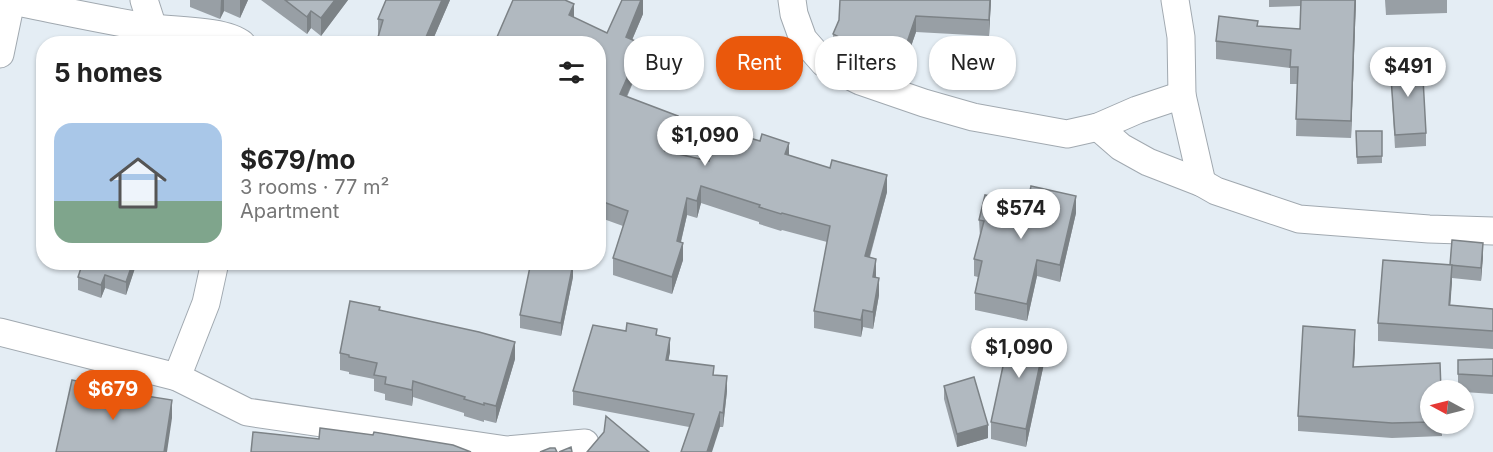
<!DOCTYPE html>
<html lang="en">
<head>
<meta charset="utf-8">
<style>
	:root { --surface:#fff; --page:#f6f6f6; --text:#222; --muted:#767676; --line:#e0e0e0; --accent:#ea580c }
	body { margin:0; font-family:Inter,sans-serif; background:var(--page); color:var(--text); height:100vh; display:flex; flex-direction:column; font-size:22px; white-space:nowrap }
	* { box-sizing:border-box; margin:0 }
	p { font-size:20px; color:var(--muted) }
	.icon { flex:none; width:33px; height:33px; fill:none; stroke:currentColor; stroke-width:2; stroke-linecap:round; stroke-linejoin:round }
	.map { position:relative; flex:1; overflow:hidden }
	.sheet { position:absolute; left:36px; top:36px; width:570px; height:234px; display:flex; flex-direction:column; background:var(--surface); border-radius:24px; box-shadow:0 2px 4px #0004 }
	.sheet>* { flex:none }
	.hud { position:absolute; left:624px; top:36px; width:570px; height:54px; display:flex; gap:12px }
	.needle { width:39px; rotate:277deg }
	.tools { position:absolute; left:1420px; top:380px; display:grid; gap:12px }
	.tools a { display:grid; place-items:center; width:54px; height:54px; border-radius:50%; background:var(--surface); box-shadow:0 2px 4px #0004; font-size:30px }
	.price { position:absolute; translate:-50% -51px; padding:0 14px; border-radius:21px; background:#fff; color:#222; font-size:20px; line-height:39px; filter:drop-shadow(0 2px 3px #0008) }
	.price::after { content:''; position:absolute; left:50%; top:36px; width:18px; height:14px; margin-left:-9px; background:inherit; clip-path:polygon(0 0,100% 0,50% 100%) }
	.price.active { background:var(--accent); color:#fff }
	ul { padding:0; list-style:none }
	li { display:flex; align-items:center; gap:18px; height:150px; padding:0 18px }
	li+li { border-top:2px solid var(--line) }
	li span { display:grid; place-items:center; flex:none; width:168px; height:120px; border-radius:18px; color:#555 }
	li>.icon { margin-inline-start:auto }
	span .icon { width:72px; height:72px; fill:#fffc; stroke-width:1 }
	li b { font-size:26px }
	h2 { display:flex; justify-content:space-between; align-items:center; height:72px; padding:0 18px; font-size:26px }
	.tag { padding:0 21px; border-radius:24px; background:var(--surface); box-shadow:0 2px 4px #0004; font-size:21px; line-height:54px }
	.tag.active { background:var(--accent); color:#fff }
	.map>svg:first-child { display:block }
</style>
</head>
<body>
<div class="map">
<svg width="1493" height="452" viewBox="0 0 1493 452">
	<rect width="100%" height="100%" fill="#e4edf4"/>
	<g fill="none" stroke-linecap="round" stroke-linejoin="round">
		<g stroke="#a1a9b0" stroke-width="29">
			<g id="minor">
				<path d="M6,0c48,9 97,20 146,28 23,3 73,2 90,16"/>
				<polyline points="144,0 153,28"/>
				<polyline points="792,0 794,14 803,39 824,63 860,81 924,103 973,117 1067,134 1098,127 1137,110 1182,95"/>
				<polyline points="1175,0 1181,37 1182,95 1202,183"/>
				<polyline points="0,54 11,1"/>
				<polyline points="1098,127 1121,147 1148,162 1202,183 1216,191 1299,219 1429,229 1493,231"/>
				<polyline points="0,332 177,377 247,412 507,450 585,443"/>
				<polyline points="177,377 206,303 215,262"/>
			</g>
		</g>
		<use href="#minor" stroke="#fff" stroke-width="27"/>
	</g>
	<g fill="#989fa5">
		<polygon points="190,0 248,0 240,18 224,11 220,19 190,7"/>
		<polygon points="261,0 348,0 321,36 311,28 307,34"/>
		<polygon points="386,0 450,0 431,44 376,44 378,35 378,19"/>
		<polygon points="643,0 643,14 632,40 642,61 627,97 678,133 671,152 709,161 789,155 887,192 870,257 876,276 879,295 873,329 863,327 861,337 814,328 814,311 827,242 782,230 781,231 759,224 759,222 701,203 697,218 687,215 681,242 683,260 672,294 613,275 613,258 623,226 598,217 598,44 574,18 607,33"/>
		<polygon points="991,0 989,36 916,32 900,78 866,66 833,50 833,34 839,20"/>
		<polygon points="1269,0 1356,0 1351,138 1296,136 1297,84 1290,84 1290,68 1216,59 1216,41 1258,26 1300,29 1301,6 1269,7"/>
		<polygon points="1385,0 1447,0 1447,13 1386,15"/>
		<polygon points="1390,63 1426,133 1426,146 1395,148"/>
		<polygon points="1356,131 1382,131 1382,163 1357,164"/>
		<polygon points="1010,200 1076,213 1060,282 1037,276 1027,321 975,310 975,293 978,277 974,276 974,259 980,237 979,220"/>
		<polygon points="1483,256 1481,281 1452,278 1450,305 1493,309 1493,349 1378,341 1378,323 1450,265"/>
		<polygon points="83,262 137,262 126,295 105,288 101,298 78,290 78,277"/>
		<polygon points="573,277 561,336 520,328 520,315"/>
		<polygon points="380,310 515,359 496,423 484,420 484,422 464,416 464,413 413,397 412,406 385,400 385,394 374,391 374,379 349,374 349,372 340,370 340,353"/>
		<polygon points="626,331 657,335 670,352 668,360 714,375 727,391 723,427 689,427 573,405 573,391"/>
		<polygon points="1355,345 1354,367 1431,390 1431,423 1442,423 1442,436 1392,438 1298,431 1298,416"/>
		<polygon points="1046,354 1026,447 991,439 991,422"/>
		<polygon points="1493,359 1493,394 1464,392 1464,390 1458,390 1458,360"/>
		<polygon points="944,386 988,438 957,447 944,399"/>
	</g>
	<g fill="#7c8286">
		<polygon points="221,0 224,0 224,11 220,19"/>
		<polygon points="240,0 248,0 240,18"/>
		<polygon points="335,0 348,0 321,36 321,18"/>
		<polygon points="442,0 450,0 431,44 423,44"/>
		<polygon points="641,0 643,0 643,14 626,54 626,37"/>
		<polygon points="990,0 991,0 989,36 989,20"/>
		<polygon points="1355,0 1356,0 1351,138 1351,121"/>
		<polygon points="574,4 574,21 569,15"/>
		<polygon points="311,11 311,28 307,34 307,17"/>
		<polygon points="916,16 916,32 900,78 900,63"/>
		<polygon points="642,44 642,61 620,111 620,94"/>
		<polygon points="678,116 678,133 665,168 665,151"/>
		<polygon points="789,143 789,160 785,154"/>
		<polygon points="887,175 887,192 865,273 865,256"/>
		<polygon points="701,186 701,203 697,218 697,201"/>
		<polygon points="1076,196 1076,213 1060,282 1060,265"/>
		<polygon points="687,198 687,215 677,258 677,241"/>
		<polygon points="683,243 683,260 672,294 672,277"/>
		<polygon points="1483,243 1483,256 1481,281 1481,268"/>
		<polygon points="876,259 876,276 873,294 873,277"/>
		<polygon points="1037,260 1037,276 1027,321 1027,304"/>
		<polygon points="133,262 137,262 126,295 126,282"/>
		<polygon points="573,264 573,277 561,336 561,323"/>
		<polygon points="1452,265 1452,282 1449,323 1449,305"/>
		<polygon points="105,275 105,288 101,298 101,285"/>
		<polygon points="879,278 879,295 873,329 873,312"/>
		<polygon points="863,310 863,327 861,337 861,320"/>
		<polygon points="1355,330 1355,345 1353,382 1353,367"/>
		<polygon points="1046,336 1046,354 1026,447 1026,429"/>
		<polygon points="670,338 670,352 666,374 666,360"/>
		<polygon points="515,342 515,359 496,423 496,406"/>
		<polygon points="727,376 727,391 723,427 723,413"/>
		<polygon points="413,381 413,397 412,406 412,390"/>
		<polygon points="172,400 172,418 167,452 164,452"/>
		<polygon points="720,412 720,427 712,452 707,452"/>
		<polygon points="988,425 988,438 957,447 957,434"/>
	</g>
	<g fill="#b1b9c0" stroke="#7c8286" stroke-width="1.5">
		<polygon points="285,0 335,0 321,18 311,11 307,17"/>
		<polygon points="386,0 442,0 423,44 376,44 383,20 378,19"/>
		<polygon points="513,0 565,0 574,4 569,15 607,33 622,0 641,0 626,37 642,44 620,94 678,116 665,151 709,161 719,129 760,141 762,134 789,143 785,154 830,168 832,160 887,175 865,256 876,259 873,277 879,278 873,312 863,310 861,320 814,311 830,226 782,213 781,214 759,207 760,205 701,186 697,201 687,198 677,241 683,243 672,277 613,258 628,211 598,200 598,122 601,115 598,113 598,44 494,44"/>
		<polygon points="840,0 990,0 989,20 916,16 900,63 866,51 833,34 839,20"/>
		<polygon points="1301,0 1355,0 1351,121 1296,119 1298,67 1290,67 1291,50 1216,41 1219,16 1258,21 1257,26 1300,29"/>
		<polygon points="1422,60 1426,133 1395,135 1390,63"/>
		<polygon points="1356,131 1382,131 1382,156 1357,157"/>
		<polygon points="1031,186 1076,196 1060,265 1037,260 1027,304 975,293 982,261 974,259 984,221 979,220 985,195 1010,200 1012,192 1029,196"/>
		<polygon points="1452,240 1483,243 1481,268 1450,265"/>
		<polygon points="1383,260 1452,265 1449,305 1493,309 1493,331 1378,323"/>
		<polygon points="83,262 133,262 126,282 105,275 101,285 78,277"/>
		<polygon points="531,262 566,262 573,264 561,323 520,315"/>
		<polygon points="350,301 380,307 379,310 479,332 515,342 496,406 484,403 484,405 464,399 465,397 413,381 412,390 385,384 386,377 374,375 377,363 349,357 349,355 340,353"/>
		<polygon points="627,323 657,329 656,335 670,338 666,360 714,366 713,375 727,376 723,413 720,412 707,452 681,452 694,414 573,391 593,325 626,331"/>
		<polygon points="1303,326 1355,330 1353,367 1440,363 1441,390 1431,390 1431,422 1392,423 1298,416"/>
		<polygon points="1011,329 1046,336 1026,429 991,422"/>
		<polygon points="1493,359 1493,376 1458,374 1458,360"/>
		<polygon points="974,377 988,425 957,434 944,386"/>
		<polygon points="72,380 116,389 115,391 172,400 164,452 56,452"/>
		<polygon points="606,416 649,452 587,452 604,432"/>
		<polygon points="320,428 373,435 374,432 453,445 471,452 251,452 253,432 319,439"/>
		<polygon points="571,447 572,452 559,452"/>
		<polygon points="550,448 555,448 557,452 540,452"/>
	</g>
</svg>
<div class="tools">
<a><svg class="needle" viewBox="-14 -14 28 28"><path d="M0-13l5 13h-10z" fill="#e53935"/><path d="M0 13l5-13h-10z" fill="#767676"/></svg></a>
</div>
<b class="price" style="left:1408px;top:98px">$491</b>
<b class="price" style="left:705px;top:167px">$1,090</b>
<b class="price" style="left:1021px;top:240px">$574</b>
<b class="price" style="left:1019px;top:379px">$1,090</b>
<b class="price active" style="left:113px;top:421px">$679</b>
<div class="hud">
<a class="tag">Buy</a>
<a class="tag active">Rent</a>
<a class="tag">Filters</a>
<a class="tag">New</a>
</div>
<section class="sheet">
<h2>5 homes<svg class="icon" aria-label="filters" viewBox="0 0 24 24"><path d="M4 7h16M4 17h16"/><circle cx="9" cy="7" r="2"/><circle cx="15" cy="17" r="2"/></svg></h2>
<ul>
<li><span style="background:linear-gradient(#a9c7e8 65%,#7fa58c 0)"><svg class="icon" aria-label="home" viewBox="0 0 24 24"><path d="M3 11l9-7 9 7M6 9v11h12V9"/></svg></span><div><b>$679/mo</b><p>3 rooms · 77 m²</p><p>Apartment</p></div></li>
</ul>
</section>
</div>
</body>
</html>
